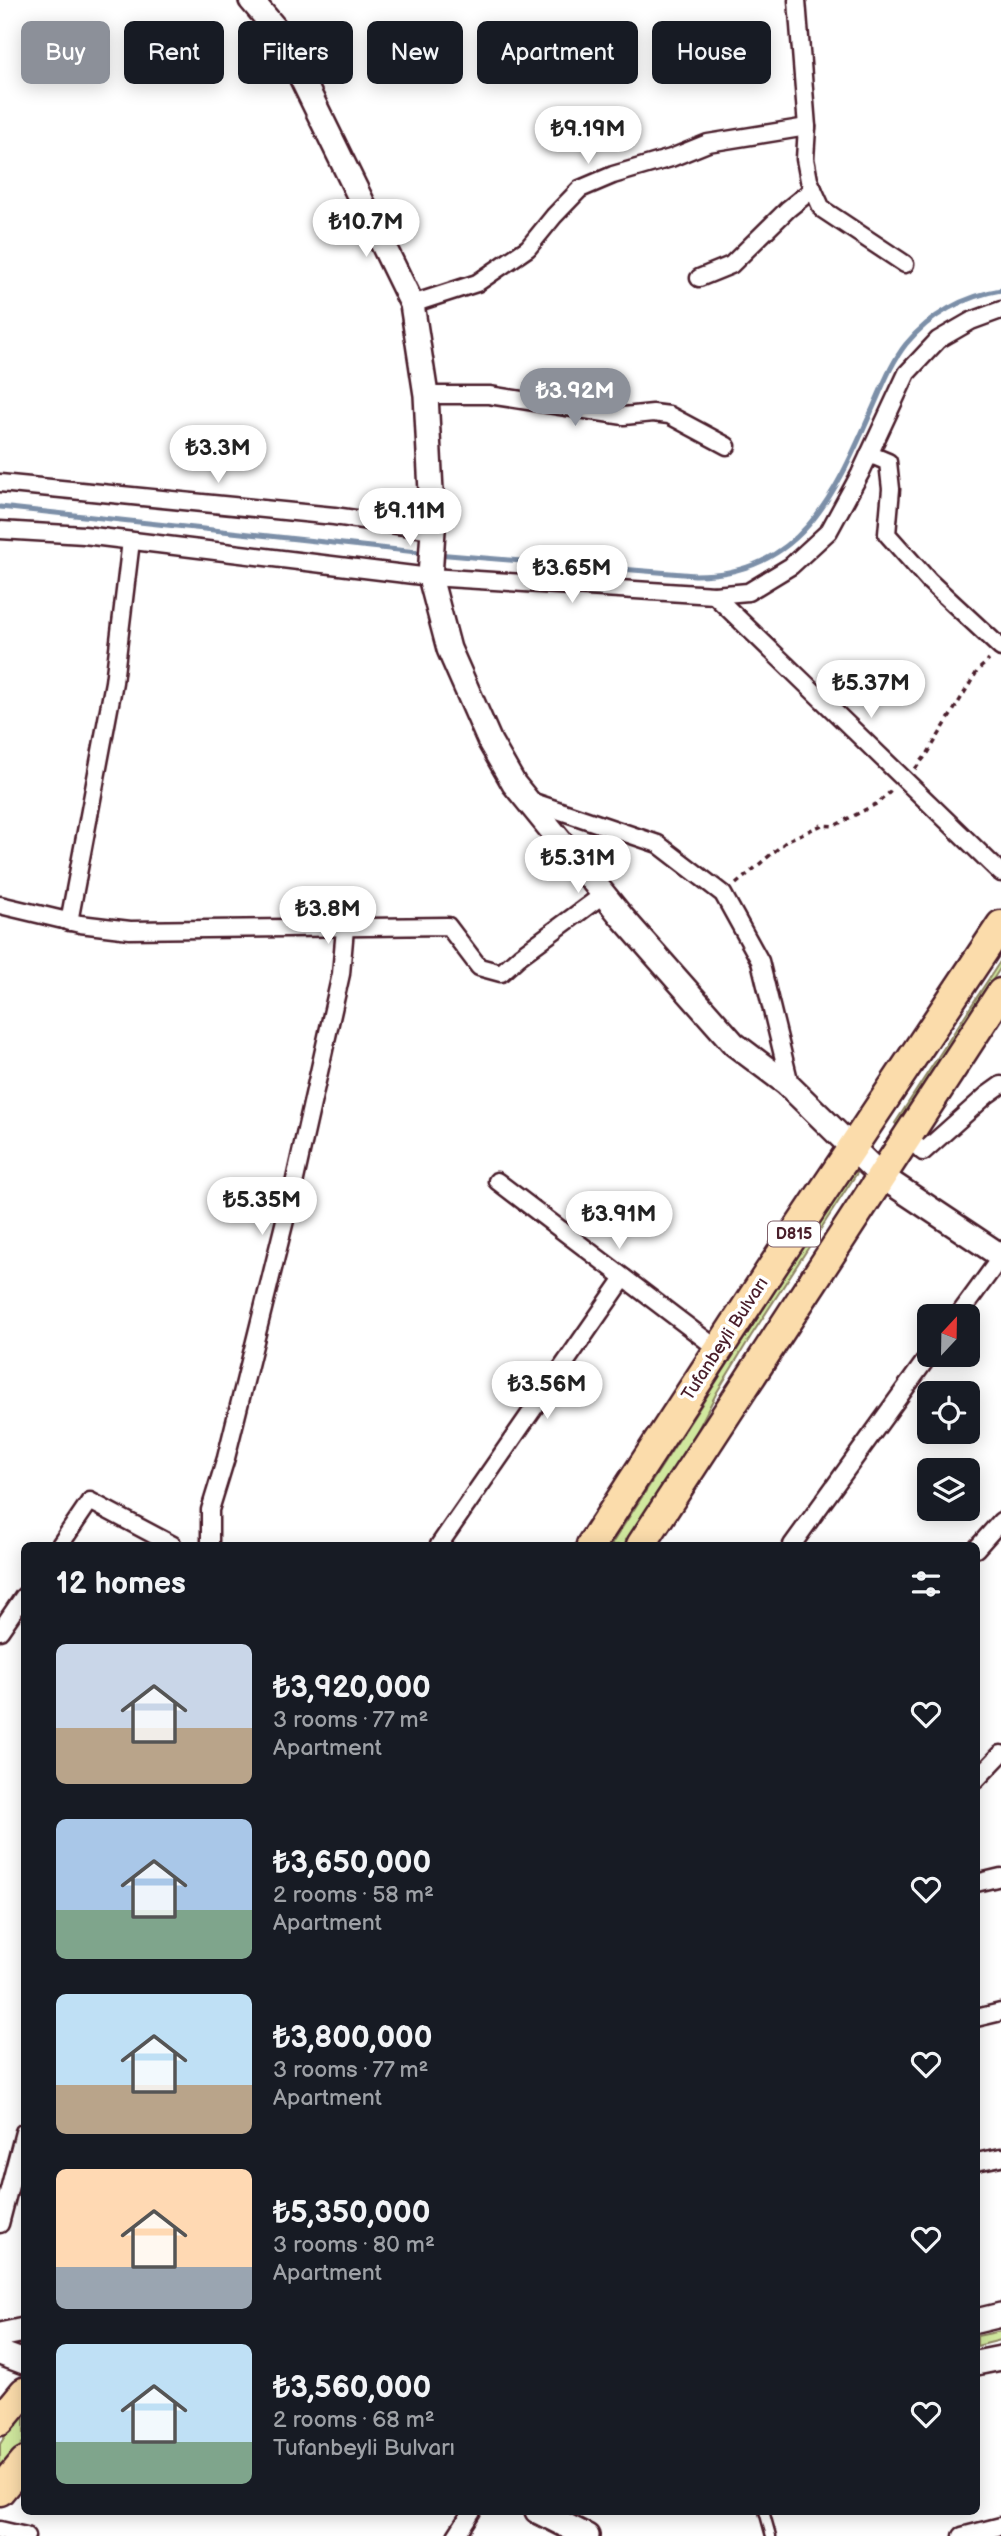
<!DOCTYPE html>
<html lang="en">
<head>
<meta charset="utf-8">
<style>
	:root { --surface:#171b24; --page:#242831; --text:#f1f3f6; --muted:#9ea1a6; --accent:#8c9099 }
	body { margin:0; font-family:"Balsamiq Sans",sans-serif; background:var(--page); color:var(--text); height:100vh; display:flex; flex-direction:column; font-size:26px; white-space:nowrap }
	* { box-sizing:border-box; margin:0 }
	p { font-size:23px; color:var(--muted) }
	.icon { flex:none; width:38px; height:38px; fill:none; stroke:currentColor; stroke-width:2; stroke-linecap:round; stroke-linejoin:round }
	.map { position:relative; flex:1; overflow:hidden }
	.side { position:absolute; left:21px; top:1542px; width:959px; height:973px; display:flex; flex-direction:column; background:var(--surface); border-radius:10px; box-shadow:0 4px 18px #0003 }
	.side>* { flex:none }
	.hud { position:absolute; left:21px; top:21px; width:959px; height:63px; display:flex; gap:14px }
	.needle { width:46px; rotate:22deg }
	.fabs { position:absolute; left:917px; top:1304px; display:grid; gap:14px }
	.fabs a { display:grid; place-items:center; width:63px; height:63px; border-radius:10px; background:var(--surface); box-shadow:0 4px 18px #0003; font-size:35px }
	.price { position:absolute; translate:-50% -60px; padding:0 16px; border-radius:24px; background:#fff; color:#222; font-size:23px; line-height:46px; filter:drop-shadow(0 2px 4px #0008) }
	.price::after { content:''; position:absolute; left:50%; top:42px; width:21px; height:16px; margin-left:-10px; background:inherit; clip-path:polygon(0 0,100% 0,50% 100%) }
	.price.on { background:var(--accent); color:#fff }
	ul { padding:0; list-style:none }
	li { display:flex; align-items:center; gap:21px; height:175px; padding:0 35px }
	li span { display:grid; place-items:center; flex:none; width:196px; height:140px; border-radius:10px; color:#555 }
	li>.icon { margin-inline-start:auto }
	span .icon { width:84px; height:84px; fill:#fffc; stroke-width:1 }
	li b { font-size:30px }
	h2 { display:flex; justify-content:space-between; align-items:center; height:84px; padding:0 35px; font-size:30px }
	.pill { padding:0 24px; border-radius:10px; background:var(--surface); box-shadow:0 4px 18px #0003; font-size:24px; line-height:63px }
	.pill.on { background:var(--accent); color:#fff }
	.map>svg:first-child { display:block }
</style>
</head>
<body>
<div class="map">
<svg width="1001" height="2536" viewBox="0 0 1001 2536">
	<rect width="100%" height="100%" fill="#fff"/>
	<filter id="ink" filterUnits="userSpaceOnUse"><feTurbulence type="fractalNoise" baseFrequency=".0143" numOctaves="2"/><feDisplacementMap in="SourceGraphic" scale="14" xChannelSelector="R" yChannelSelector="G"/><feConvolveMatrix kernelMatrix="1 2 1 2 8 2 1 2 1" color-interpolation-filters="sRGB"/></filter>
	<g filter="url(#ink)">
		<g fill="#d0e89e" stroke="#8d8464" stroke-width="2">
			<polygon points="1001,960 1001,967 898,1126 895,1123"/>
			<polygon points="853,1170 857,1173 751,1336 717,1392 692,1441 625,1545 611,1545"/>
			<polygon points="1001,2331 1001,2340 977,2346 977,2336"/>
			<polygon points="24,2408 24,2441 0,2472 0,2444"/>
		</g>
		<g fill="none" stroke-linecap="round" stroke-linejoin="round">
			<g stroke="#7b8fa8" stroke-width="5">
				<polyline points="0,507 426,553"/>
				<path d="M436,554l259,21c106,0 140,-81 177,-165 10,-22 19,-47 34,-66 24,-29 58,-48 95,-54"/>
			</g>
			<g stroke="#4a1f2b" stroke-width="13">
				<polyline id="lane" points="764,2511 771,2536"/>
			</g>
			<g stroke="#4a1f2b" stroke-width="21">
				<g id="street">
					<polyline points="797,0 807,127 805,159 809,180 822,209 905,264"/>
					<polyline points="699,278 731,265 788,209 813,189"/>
					<polyline points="412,304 477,283 528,248 554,216 580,189 613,175 671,158 708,143 807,127"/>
					<polyline points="426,395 489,395 624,416 653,413 669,415 727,446"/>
					<polyline points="869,454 888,462 891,489 887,534 929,581 1001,648"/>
					<polyline points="0,483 334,516 433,530"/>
					<polyline points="0,530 84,535 430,577 714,595 748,592 791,566 829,531 860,474 907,373 938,340 971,321 1001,310"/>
					<polyline points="714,595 1001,873"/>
					<polyline points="528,800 658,844 723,894 760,961 791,1088"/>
					<polyline points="0,905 80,924 130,930 448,926 479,967 501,973 520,956 604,894"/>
					<polyline points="69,922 114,682 131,541"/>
					<polyline points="907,1136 923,1152 987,1095 1001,1085"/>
					<polyline points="497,1181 719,1350"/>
					<polyline points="958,1316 1001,1257"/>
					<polyline points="60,1545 90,1501 173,1545"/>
					<polyline points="210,1545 210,1510 226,1458 294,1184 341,974 345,928"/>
					<polyline points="439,1545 624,1278"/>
					<polyline points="792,1545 930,1354"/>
					<polyline points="976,1549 1001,1521"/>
					<polyline points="0,1631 24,1596"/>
					<polyline points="976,1780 1001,1754"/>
					<polyline points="976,1883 1001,1877"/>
					<polyline points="976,2018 1001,2012"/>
					<polyline points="976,2162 1001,2157"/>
					<polyline points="0,2224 24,2132"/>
					<polyline points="0,2530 26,2536"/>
					<polyline points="456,2536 472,2511"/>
					<polyline points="962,2536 1001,2526"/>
				</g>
			</g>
			<g stroke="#4a1f2b" stroke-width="28">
				<g id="secondary">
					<polyline points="251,0 280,34 412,304 426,395 433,530 430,577 449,649 490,742 514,784 622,917 734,1044 786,1083 881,1176 1001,1256"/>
					<polyline points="976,2321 1001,2315"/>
					<polyline points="0,2335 24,2330"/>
					<polyline points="0,2353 24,2362"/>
					<polyline points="976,2363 1001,2358"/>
					<polyline points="537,2511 587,2536"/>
				</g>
			</g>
			<g stroke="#4a1f2b" stroke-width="33">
				<g id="highway">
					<polyline points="591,1545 769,1272 1001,925"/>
					<polyline points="641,1545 1001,993"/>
					<polyline points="0,2421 24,2392"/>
					<polyline points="0,2491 24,2462"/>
				</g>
			</g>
			<g stroke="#4a1f2b" stroke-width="3.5" stroke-dasharray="5 5" stroke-linecap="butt">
				<polyline points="915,769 928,753 978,670 989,660"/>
				<polyline points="736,884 788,840 822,825 834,826 878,803 891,791"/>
			</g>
			<use href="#lane" stroke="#fff" stroke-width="8"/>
			<use href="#street" stroke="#fff" stroke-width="16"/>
			<use href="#secondary" stroke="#fff" stroke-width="23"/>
			<use href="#highway" stroke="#fbdcab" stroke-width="28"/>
		</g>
	</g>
	<g text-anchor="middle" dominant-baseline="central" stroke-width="7" stroke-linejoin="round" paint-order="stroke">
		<rect fill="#fff" stroke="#80626b" stroke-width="2" x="768" y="1221.5" width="52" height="25" rx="5"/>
		<g font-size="16" font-weight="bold" fill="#4a1f2b">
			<text x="794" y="1234">D815</text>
		</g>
		<g font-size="18" fill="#4a1f2b" stroke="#fff">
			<text transform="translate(725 1339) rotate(-57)">Tufanbeyli Bulvarı</text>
		</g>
	</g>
</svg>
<div class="fabs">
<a><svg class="needle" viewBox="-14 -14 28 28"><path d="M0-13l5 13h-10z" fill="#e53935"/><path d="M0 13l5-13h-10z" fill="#9ea1a6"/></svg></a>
<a><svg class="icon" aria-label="locate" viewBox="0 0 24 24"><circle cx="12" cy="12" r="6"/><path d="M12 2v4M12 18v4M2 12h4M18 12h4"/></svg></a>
<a><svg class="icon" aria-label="layers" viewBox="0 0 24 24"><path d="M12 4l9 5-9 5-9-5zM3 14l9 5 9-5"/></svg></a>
</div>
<b class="price" style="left:588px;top:166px">₺9.19M</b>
<b class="price" style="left:366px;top:259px">₺10.7M</b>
<b class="price on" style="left:575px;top:428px">₺3.92M</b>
<b class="price" style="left:218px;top:485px">₺3.3M</b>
<b class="price" style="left:410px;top:548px">₺9.11M</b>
<b class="price" style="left:572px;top:605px">₺3.65M</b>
<b class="price" style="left:871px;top:720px">₺5.37M</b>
<b class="price" style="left:578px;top:895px">₺5.31M</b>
<b class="price" style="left:328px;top:946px">₺3.8M</b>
<b class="price" style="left:262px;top:1237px">₺5.35M</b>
<b class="price" style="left:619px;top:1251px">₺3.91M</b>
<b class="price" style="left:547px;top:1421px">₺3.56M</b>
<div class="hud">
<a class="pill on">Buy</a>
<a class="pill">Rent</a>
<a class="pill">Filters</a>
<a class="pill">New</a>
<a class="pill">Apartment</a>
<a class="pill">House</a>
</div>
<section class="side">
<h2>12 homes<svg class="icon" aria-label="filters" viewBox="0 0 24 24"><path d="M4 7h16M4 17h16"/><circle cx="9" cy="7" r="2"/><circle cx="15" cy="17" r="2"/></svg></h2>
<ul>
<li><span style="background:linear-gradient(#c9d6e8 60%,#b9a48a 0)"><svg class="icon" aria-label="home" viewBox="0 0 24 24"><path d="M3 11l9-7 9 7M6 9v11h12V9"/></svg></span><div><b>₺3,920,000</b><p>3 rooms · 77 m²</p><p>Apartment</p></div><svg class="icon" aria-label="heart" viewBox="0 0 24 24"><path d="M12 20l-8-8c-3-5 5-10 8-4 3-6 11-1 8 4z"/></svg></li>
<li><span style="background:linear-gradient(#a9c7e8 65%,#7fa58c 0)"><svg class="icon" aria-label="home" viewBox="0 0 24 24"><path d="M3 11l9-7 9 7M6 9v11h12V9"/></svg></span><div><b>₺3,650,000</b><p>2 rooms · 58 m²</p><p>Apartment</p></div><svg class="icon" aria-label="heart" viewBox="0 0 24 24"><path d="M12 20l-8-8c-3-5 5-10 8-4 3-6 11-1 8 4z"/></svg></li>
<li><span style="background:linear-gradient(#bfe0f5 65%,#b9a48a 0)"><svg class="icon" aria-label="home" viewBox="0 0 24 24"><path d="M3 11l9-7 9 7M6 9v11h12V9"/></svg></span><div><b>₺3,800,000</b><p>3 rooms · 77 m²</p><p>Apartment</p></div><svg class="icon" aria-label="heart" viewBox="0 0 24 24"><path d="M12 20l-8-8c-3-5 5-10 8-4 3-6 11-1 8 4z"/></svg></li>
<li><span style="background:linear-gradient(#ffd9b3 70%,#9aa5b1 0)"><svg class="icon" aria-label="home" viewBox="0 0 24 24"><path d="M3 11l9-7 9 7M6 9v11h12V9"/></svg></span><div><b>₺5,350,000</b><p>3 rooms · 80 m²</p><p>Apartment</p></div><svg class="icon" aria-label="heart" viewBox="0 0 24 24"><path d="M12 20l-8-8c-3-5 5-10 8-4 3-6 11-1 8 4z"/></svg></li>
<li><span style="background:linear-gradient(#bfe0f5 70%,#7fa58c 0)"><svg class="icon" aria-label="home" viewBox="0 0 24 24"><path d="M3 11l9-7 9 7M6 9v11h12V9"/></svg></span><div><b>₺3,560,000</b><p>2 rooms · 68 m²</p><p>Tufanbeyli Bulvarı</p></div><svg class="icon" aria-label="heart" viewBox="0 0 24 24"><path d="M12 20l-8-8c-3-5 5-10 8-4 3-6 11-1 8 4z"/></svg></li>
</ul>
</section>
</div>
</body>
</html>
